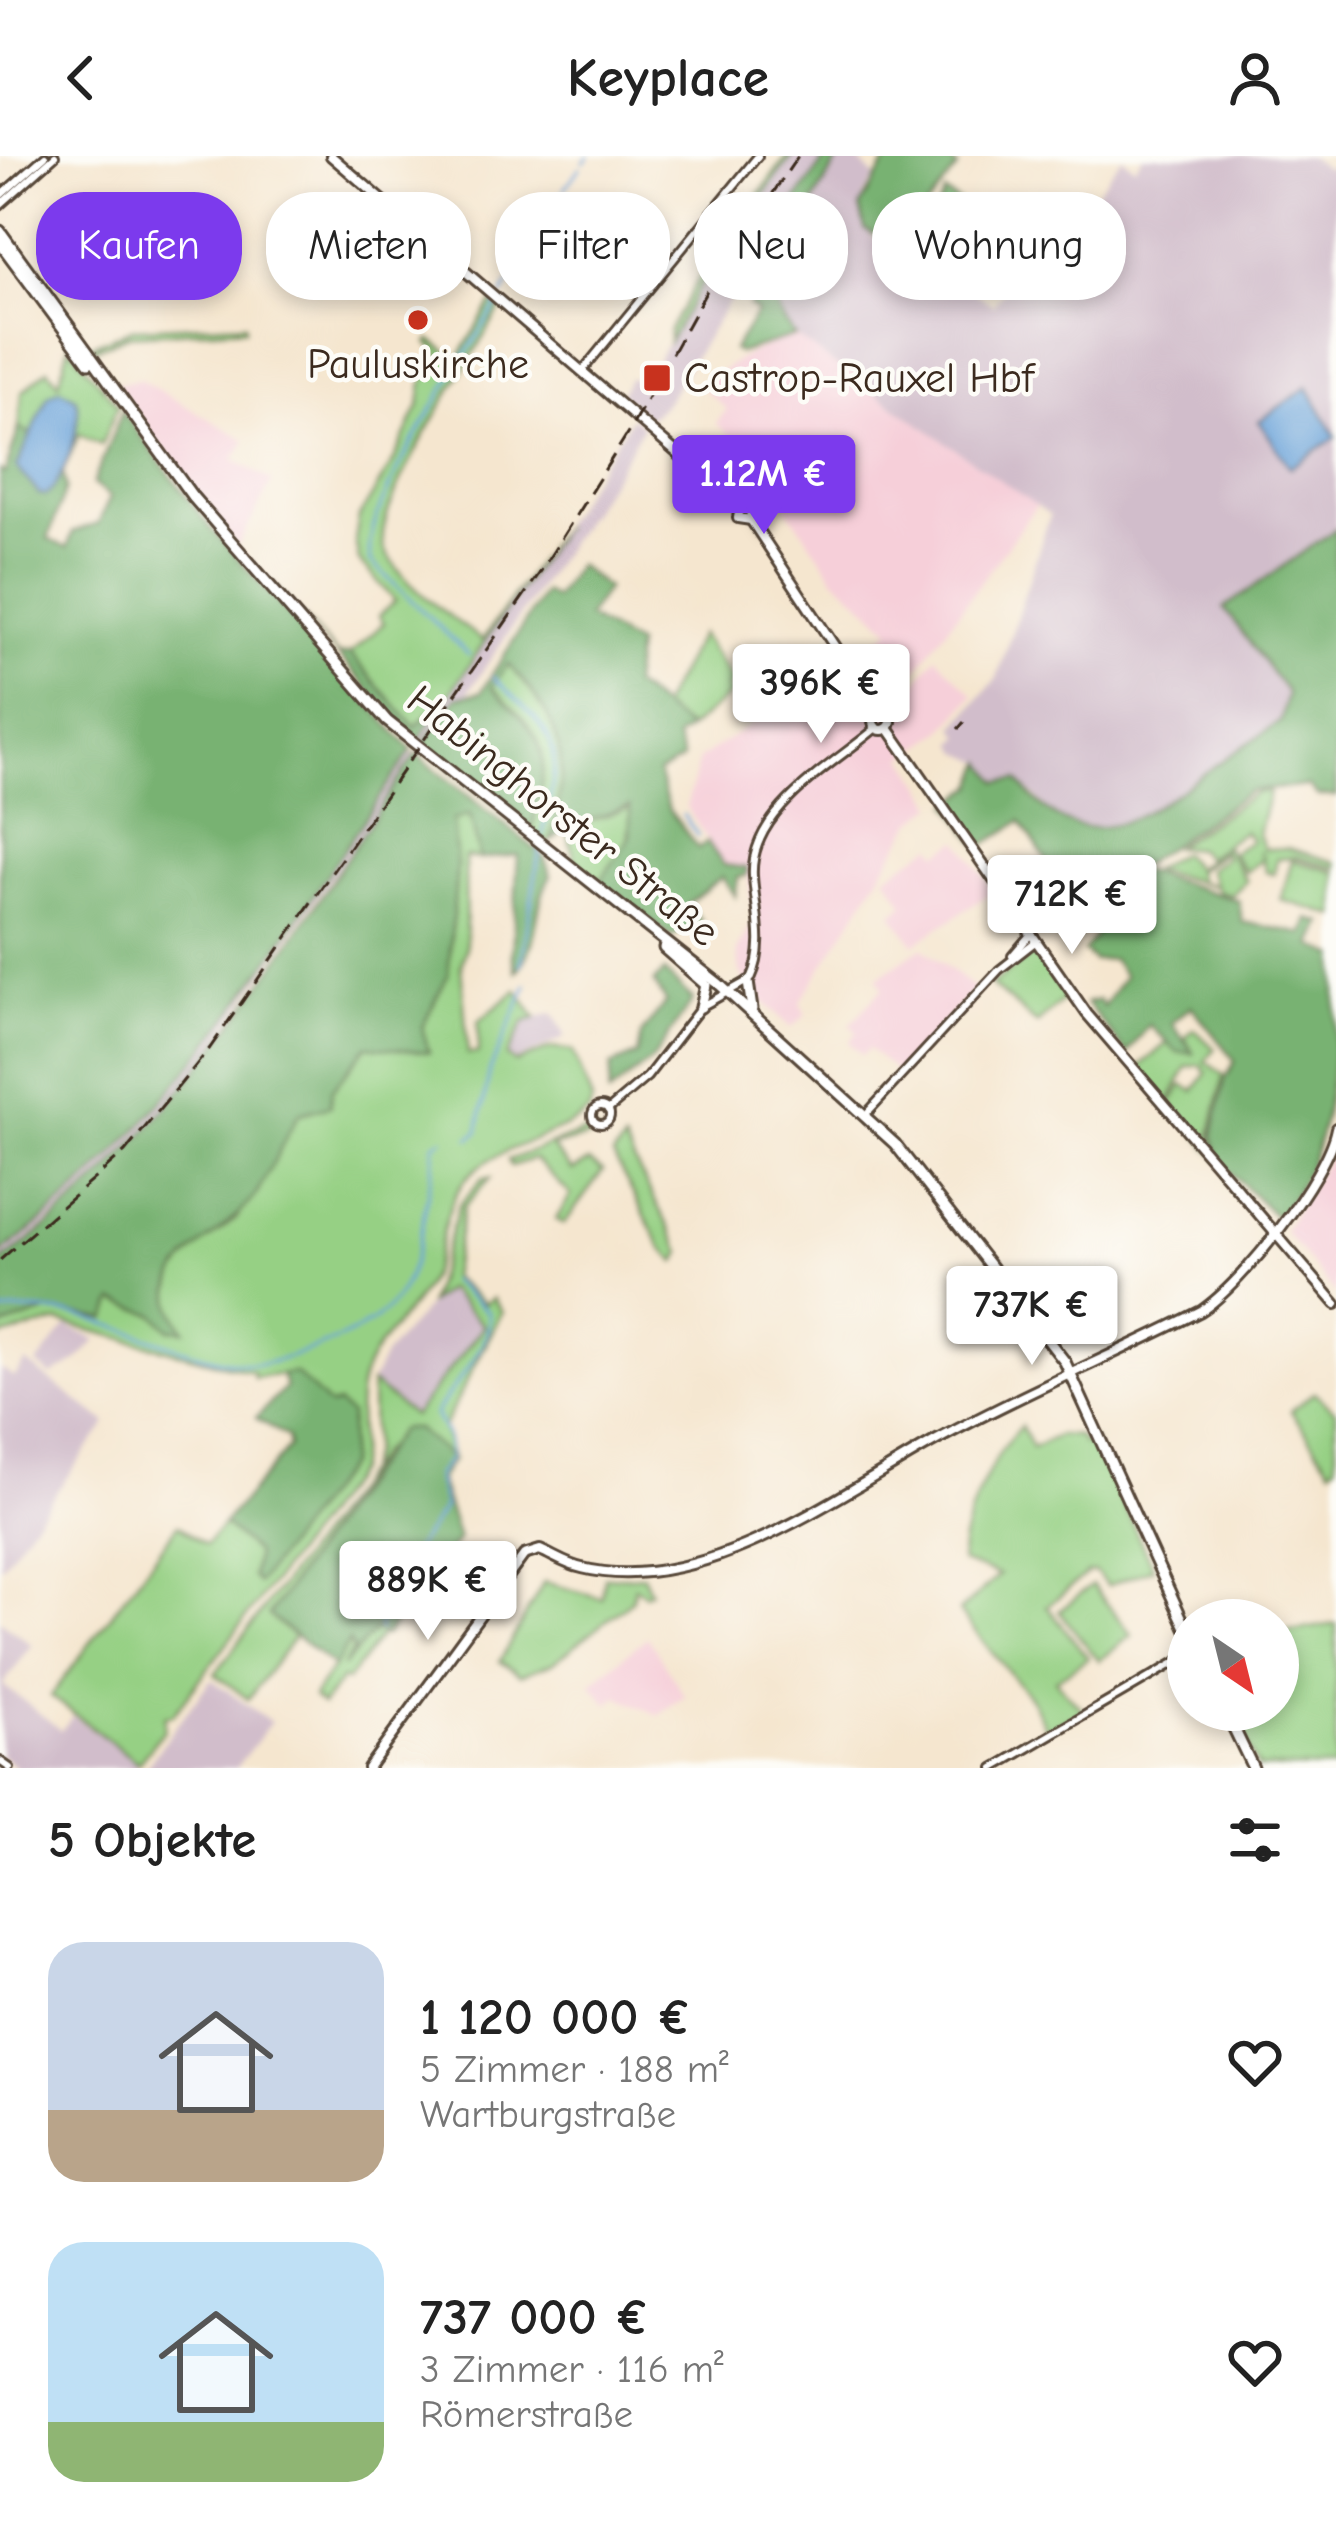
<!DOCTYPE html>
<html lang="de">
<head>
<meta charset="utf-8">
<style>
	:root { --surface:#fff; --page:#f2f2f2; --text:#222; --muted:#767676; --accent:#7c3aed }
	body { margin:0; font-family:"Comic Neue",sans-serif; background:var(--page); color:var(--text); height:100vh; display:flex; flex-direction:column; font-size:45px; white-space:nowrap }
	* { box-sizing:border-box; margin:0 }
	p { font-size:39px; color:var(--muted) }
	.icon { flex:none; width:66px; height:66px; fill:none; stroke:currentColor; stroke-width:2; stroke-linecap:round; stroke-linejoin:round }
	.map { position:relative; height:1612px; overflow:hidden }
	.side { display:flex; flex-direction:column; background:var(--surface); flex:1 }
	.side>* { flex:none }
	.top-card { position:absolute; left:36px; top:36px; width:1266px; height:108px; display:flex; gap:24px }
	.needle { width:78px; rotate:145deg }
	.tools { position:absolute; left:1167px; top:1443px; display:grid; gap:24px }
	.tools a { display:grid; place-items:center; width:132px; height:132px; border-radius:50%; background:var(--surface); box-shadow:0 6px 18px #0003; font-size:60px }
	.price { position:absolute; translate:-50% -102px; padding:0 27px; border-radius:12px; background:#fff; color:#222; font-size:39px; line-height:78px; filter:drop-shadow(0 3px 6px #0008) }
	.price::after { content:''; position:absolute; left:50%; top:72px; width:36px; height:27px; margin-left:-18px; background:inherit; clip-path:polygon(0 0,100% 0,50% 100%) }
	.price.active { background:var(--accent); color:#fff }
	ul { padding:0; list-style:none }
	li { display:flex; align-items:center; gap:36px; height:300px; padding:0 48px }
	li span { display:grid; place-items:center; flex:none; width:336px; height:240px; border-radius:36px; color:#555 }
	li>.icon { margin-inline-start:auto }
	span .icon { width:144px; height:144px; fill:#fffc; stroke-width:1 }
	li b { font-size:51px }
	h2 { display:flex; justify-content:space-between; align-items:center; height:144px; padding:0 48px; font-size:51px }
	.chip { padding:0 42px; border-radius:48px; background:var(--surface); box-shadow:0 6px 18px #0003; font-size:42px; line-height:108px }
	.chip.active { background:var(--accent); color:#fff }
	header { display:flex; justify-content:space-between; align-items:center; height:156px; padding:0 48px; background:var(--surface); font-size:54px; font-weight:600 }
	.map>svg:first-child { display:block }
</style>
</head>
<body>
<header><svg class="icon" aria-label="back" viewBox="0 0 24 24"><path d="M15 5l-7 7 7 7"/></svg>Keyplace<svg class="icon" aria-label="person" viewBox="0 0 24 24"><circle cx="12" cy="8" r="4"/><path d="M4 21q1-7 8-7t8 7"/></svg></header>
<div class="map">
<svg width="1336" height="1612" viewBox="0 0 1336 1612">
	<rect width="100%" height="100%" fill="#fdfcf7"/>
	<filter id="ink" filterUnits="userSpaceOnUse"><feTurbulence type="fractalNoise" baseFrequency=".00833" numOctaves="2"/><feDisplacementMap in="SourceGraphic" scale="24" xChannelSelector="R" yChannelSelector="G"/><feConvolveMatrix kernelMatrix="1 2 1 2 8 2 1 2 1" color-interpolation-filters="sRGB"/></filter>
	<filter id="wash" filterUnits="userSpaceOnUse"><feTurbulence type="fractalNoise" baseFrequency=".004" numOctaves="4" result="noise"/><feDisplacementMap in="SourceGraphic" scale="48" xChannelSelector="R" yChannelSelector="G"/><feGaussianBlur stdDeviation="2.7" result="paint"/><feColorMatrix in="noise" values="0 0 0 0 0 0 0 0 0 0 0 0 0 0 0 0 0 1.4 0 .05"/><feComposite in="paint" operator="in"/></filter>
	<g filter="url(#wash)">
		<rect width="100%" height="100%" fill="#f5e6cf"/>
		<g fill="#f6cfd9">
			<polygon points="795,180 842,214 847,210 870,226 867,231 1037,349 890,550 884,551 852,506 891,473 834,421 775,334 757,346 739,338 759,315 737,297 741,290 716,267 727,253 703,233 715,218 750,197"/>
			<polygon points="139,223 246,284 234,304 272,325 238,390 180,320 117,228"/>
			<polygon points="936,500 974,539 943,575 905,601 936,649 914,665 800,847 806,859 791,872 759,841 750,839 740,816 737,795 754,764 747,712 724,709 686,651 699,603 841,509 870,555 900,549"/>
			<polygon points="959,684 994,735 914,788 892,758 905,748 886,720 933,689 939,697"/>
			<polygon points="922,791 975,833 897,917 869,893 862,899 849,886 857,876 850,869 883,832 877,822"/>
			<polygon points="1336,988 1336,1138 1284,1075"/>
			<polygon points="647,1481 685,1540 658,1559 618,1540 608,1548 591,1527"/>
		</g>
		<g fill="#d1bdcb">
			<polygon points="792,0 827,0 757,102 762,109 754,120 747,117 665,247 648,263 621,237 629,222 645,225 711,112"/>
			<polygon points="840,0 854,0 875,21 863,41 865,73 875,83 881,81 908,100 924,75 955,96 951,121 993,149 1074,33 1091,43 1122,1 1135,11 1143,0 1309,0 1326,13 1336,9 1336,373 1225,452 1287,537 1281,565 1141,663 1093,673 1059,664 1018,624 999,626 985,606 961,596 955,587 962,580 955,571 997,522 1050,359 867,231 869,226 848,210 843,215 795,180 781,164 774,137 784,104"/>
			<polygon points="632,261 643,270 616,316 464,543 457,541 423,588 419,585"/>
			<polygon points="410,597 415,600 190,924 113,1013 0,1107 0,1098 84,1029 158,951"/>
			<polygon points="553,857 566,881 516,905 508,899 525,866"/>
			<polygon points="442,1133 468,1149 484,1169 413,1260 371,1227 384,1200"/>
			<polygon points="67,1170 97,1184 76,1206 51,1220 37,1208"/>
			<polygon points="26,1206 107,1267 0,1412 0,1212 14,1222"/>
			<polygon points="0,1464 32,1489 3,1529 61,1574 73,1560 138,1607 135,1612 17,1612 0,1599"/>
			<polygon points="211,1523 271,1566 236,1612 145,1612"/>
		</g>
		<g fill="#96d084" stroke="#687d51" stroke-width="3">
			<polygon points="787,0 792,0 712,110 669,185 669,175 700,120"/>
			<path d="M492,147l8,6c-21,40 -135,204 -115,242 21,37 64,64 97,89l81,-114 -127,188 -5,-3 -16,16 -65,-73 34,-31 -5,-7 16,-15 -36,-40 -4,-21 4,-23 34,-55 27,-58 3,-22 17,-27 -12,-12 3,-3 27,19z"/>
			<polygon points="245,167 245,172 128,179 93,194 91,190 134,172"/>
			<polygon points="69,190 118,249 101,289 79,278 63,316 28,306 19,272 22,236 48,213 59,227"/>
			<polygon points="700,478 733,526 727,531 731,538 689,573 660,552"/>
			<path d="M507,507c60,65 62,94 44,178l-6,3 -14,-11c17,-82 22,-86 -39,-146z"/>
			<polygon points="1257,636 1269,636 1258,678 1264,693 1288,692 1336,706 1336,712 1296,701 1277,702 1274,718 1266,716 1259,694 1263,703 1245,716 1232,697 1251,684 1244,675 1206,702 1197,693 1174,691"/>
			<polygon points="632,651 627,691 599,729 577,712 566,672"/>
			<path d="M470,658l10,45 -15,-2 1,91 -5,18 7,88 10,-1v-31l39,-32 19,28 -12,4 -17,34 9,7 35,-15 22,3 19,50 -3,10c-20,22 -83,33 -114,59 -34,29 -29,72 -46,109 -17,35 -56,62 -67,100 -8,28 1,62 -6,92l-183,244 -8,1 -1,14 -26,33 -87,-67 127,-171 28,20 17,-21 33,29 -4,24 77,-170 -34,-34 -41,5 -1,-6 -194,-50 -59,15v-9l47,-17 59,7 9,-17 39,13 15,14 15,1 -12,-16 -2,-18 8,-33 58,-43 22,-27 12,-34 29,-44 33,-24 35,-44 55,-19 26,-53 9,-109 -5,-45z"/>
			<polygon points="1226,691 1246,725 1232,739 1218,736 1208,714 1226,701 1223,697 1196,715 1199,726 1214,730 1152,714 1181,697 1195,712"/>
			<polygon points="1292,704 1336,716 1336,760 1281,744"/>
			<polygon points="1034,797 1066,841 1037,868 991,829"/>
			<polygon points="1194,873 1215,893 1206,905 1224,919 1210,981 1221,1007 1171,948 1182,929 1194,935 1207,917 1201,909 1187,911 1169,946 1139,911 1168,886 1193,897 1185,882"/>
			<polygon points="592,973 598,978 552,991 572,1015 589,1006 603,1015 564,1068 556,1063 571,1039 534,1003 511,1010 508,1004"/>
			<polygon points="624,986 682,1096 677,1106 663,1093 613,1000"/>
			<polygon points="483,1022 490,1022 464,1051 451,1121 484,1148 493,1142 502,1156 443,1272 452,1303 416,1273 381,1295 269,1459 294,1481 248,1543 215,1518 366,1315 372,1294 371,1227 413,1260 484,1170 447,1133 429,1147 459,1049"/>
			<polygon points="1037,1133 1067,1147 1062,1169 1050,1173 1026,1145"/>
			<polygon points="1314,1236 1336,1256 1336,1308 1331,1312 1291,1255"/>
			<path d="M1021,1270l11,22 27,-13 20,1 4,8 10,-4 60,128 -46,18 -12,-14 -7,1 -41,33 41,52 -33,22 29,31 -38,18 -14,-29 -73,-88 40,-37 -38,-13c-1,-39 32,-108 60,-136z"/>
			<polygon points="643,1419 650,1435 645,1438 635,1431 632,1444 553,1507 520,1519 500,1505 544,1426 602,1442 604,1421"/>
			<polygon points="1092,1429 1132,1479 1099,1505 1059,1455"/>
			<polygon points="1336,1468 1336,1612 1258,1612 1231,1554 1278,1554 1278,1477"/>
			<polygon points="376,1472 382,1478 347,1525 342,1523 322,1549 313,1541 350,1485"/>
		</g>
		<g fill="#78b272" stroke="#5a6e48" stroke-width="3">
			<path d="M827,0h13c-17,34 -66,102 -65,138 0,16 10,30 20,42l-57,17 -5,-3 24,-38 -8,-6 14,-23 -9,-7 8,-10 -6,-7z"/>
			<polygon points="890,0 943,0 958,11 909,73 889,87 865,73 860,51"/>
			<polygon points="945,37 986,64 953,114 955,96 924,75"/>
			<path d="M122,255l90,119 200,220c-124,176 -234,376 -412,504v-784l5,3 14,-45 16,8 -6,26 34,10 3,16 -18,51 19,9 6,-16 25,-8 12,-27 -17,-13z"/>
			<path d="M1336,373v267h-19l-9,-10 -58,5 -173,118 -56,-88 -41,27 -30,-44 25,-18 10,-24 14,20 19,-2c59,78 111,47 177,0 28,-20 57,-39 86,-59l6,-28 -63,-85z"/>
			<path d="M577,409l30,23 -20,29 49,28 -4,40 57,44 -13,9 7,21 -25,14 11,37 29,38 9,-6 17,23 23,3v7l-9,3 -3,18 -13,-19 -34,26 14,19 -31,15 -72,-54 31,-46v-31l-63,22 -16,13c18,-83 16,-113 -43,-177l-16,23c62,61 57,63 39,146l-109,-87 35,-49 24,-5 63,-100 10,6z"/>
			<polygon points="270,425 338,499 350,498 415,571 432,555 436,558 417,586"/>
			<path d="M416,598l127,101 8,21c-19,28 -10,73 -35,95l-4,-16 6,-100 -38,4 -10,-44 -17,5 4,45 -9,110 -26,52 7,25 -62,-6 -35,43 -2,17 -31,8c-16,25 -31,64 -46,84 -32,43 -116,70 -68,132l-16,-1 -15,-15 -39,-13 -9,18 -59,-8 -47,17v-65c181,-129 293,-329 416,-509z"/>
			<path d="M1143,715l96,30 3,21 62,12 5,-15 14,4 -10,22 23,11c0,91 0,194 -59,262l-56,-55 -8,-27 12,-56 10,-19 -44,-55 -19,17 21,30 -16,-1 -28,-27 -22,29 -41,-51 13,-3 4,7 21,-31 -12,-17 -19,2 -9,-10 15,-21 -4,-6 -8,5 -6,-9 -12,8 -5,-7 53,-36 21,16 -3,-28z"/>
			<polygon points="664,816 693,844 653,903 609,938 611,910 637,899 641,879 666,846 654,826"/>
			<polygon points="295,1217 329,1250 338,1248 350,1259 348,1308 258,1427 252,1421 256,1397 223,1368 289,1291 287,1281 256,1262 286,1231 281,1219"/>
			<polygon points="400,1273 416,1273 452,1303 439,1324 458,1383 385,1480 376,1473 342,1511 353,1494 349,1485 334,1511 269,1459"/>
		</g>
		<g fill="#6aa3d9" stroke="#52667c" stroke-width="3">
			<polygon points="1308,231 1336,281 1290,312 1259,265"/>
			<path d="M60,233l16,9c9,19 -12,85 -30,97l-7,-1 -22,-27 31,-71z"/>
		</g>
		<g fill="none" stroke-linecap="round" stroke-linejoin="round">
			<g stroke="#6aa3d9" stroke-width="3">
				<polyline points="584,6 589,0"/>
				<polyline points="565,32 580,12"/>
				<polyline points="554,50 562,36"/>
				<polyline points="541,72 551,55"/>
				<polyline points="523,104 537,78"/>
				<polyline points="510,126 520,109"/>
				<polyline points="503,139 508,129"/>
				<path d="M469,499l-97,-92c-21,-42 98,-212 125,-258"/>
				<path d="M493,521c73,68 68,65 49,162"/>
				<polyline points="683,659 698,680"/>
				<polyline points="521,809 540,692"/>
				<polyline points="470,982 478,976 490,914 527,829"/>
				<path d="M0,1157c80,-16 160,39 239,50 25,4 48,-5 71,-13 93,-31 102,-62 117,-153 3,-15 9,-37 7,-53l9,-5"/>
				<path d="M379,1474l1,-30 64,-93 -8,-31 14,-18 -3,-21 -12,-23c14,-25 62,-73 53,-102l-38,-32"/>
			</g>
		</g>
	</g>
	<g filter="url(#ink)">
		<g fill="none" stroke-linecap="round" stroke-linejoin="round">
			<g stroke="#574639" stroke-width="12">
				<g id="tertiary">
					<polyline points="0,40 45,0"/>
					<polyline points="0,49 55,0"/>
					<polyline points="583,214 758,0"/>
					<polyline points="1012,800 1030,779"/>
					<circle cx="601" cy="959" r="9"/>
					<path d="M608,954l39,-33 54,-70 50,-28c16,-34 4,-68 2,-103 -4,-65 80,-111 123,-148"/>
					<polyline points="866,958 999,814 1035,786"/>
					<polyline points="0,1605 10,1612"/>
					<polyline points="994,1612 1188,1499"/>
				</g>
			</g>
			<g stroke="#574639" stroke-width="14">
				<g id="secondary">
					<polyline points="331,0 740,351 750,351 751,364 738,362 740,351"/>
					<polyline points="751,364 878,556"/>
					<circle cx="882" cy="565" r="9"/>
					<polyline points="888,572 1087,858 1336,1148"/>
					<path d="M368,1612l156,-213 16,-5c14,6 27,15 42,18 120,30 257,-74 355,-128 86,-47 177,-85 264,-129 41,-27 126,-134 135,-183"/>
				</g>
			</g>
			<g stroke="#574639" stroke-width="15">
				<g id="primary">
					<polyline points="0,75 192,340 387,565 719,828 895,988 1065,1206 1188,1476"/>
					<polyline points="0,87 89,207"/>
					<polyline points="664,792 706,829 701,851"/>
					<polyline points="748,826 752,853"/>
					<polyline points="1225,1554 1253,1612"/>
				</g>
			</g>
			<use href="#tertiary" stroke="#fff" stroke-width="6"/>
			<use href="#secondary" stroke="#fff" stroke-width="8"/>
			<use href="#primary" stroke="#fff" stroke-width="9"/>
			<g stroke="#3b2a1e" stroke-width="3" stroke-dasharray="18 9" stroke-linecap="butt">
				<polyline points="958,573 964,566"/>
				<polyline points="0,1104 125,996 210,892 539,418 631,272 706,136 798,0"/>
			</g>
		</g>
	</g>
	<g fill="#c8321e" stroke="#fdfcf7" stroke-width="4.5">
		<circle cx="418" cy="164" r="12"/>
		<rect x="642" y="207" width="30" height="30" rx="6"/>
	</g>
	<g text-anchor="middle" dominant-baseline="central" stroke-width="9" stroke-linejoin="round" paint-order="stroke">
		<g font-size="42" fill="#3b2a1e" stroke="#fdfcf7">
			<text x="418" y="208">Pauluskirche</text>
			<text x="684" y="222" text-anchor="start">Castrop-Rauxel Hbf</text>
		</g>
		<g font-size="42" fill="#3b2a1e" stroke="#fdfcf7">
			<text transform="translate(563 660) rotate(39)">Habinghorster Straße</text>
		</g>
	</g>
</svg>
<div class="tools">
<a><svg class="needle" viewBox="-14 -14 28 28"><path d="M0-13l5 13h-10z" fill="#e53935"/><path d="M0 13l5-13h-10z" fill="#767676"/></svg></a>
</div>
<b class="price active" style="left:764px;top:381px">1.12M €</b>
<b class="price" style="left:821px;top:590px">396K €</b>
<b class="price" style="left:1072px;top:801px">712K €</b>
<b class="price" style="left:1032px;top:1212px">737K €</b>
<b class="price" style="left:428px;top:1487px">889K €</b>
<div class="top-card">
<a class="chip active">Kaufen</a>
<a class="chip">Mieten</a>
<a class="chip">Filter</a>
<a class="chip">Neu</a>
<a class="chip">Wohnung</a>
</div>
</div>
<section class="side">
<h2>5 Objekte<svg class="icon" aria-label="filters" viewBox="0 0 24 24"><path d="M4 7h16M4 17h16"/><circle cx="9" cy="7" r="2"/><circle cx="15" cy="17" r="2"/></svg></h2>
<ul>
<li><span style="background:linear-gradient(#c9d6e8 70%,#b9a48a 0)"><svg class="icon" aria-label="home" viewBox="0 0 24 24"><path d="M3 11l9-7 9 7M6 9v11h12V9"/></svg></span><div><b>1 120 000 €</b><p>5 Zimmer · 188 m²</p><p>Wartburgstraße</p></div><svg class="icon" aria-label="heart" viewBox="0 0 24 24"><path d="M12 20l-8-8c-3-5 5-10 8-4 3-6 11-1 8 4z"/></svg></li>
<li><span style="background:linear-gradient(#bfe0f5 75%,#8fb573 0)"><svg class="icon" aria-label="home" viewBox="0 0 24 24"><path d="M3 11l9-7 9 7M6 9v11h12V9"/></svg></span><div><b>737 000 €</b><p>3 Zimmer · 116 m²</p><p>Römerstraße</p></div><svg class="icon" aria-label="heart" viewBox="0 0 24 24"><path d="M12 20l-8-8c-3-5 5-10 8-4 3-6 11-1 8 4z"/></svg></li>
</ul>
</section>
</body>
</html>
